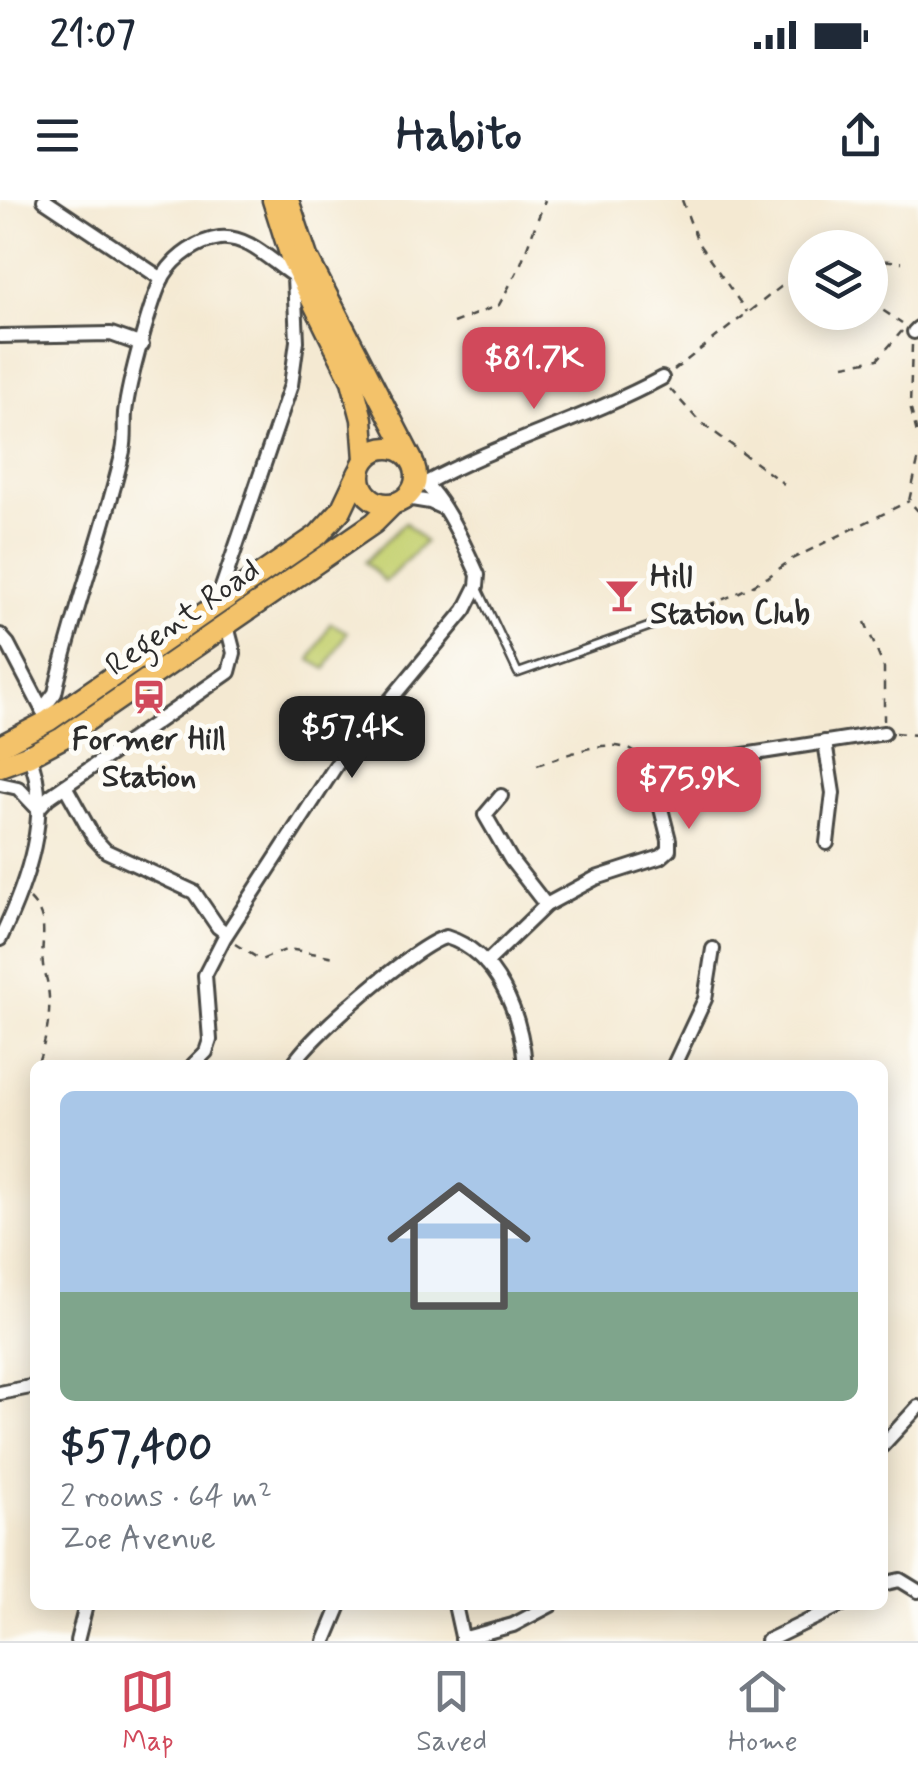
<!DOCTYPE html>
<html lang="en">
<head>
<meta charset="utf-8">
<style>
	:root { --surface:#fff; --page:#f6f6f7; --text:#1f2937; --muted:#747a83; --line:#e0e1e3; --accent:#d1495b }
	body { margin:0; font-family:Mynerve,sans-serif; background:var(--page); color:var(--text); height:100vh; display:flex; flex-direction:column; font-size:38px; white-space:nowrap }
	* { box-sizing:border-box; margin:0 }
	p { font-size:32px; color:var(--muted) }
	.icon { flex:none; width:55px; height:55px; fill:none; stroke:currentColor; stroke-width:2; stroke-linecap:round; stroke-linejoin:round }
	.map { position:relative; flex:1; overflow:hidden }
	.drawer { position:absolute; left:30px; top:860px; width:858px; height:550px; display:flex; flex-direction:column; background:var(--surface); border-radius:15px; box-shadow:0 5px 25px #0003 }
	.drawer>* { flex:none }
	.fabs { position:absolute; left:788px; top:30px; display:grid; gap:20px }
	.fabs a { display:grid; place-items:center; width:100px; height:100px; border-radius:50%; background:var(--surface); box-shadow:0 5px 25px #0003; font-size:50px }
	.price { position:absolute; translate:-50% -85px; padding:0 22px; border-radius:20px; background:var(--accent); color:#fff; font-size:32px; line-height:65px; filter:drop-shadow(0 2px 5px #0008) }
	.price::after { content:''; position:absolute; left:50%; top:60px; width:30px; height:22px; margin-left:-15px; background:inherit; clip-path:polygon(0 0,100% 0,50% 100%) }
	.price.active { background:#222; color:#fff }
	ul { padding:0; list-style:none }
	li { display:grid; align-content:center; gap:20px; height:530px; padding:0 30px }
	li span { display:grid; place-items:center; height:310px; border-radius:15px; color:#555 }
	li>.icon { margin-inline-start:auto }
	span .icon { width:180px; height:180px; fill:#fffc; stroke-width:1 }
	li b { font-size:42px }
	.status { display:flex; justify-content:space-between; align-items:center; height:70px; padding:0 50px; background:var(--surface); direction:ltr }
	.status svg { height:28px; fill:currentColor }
	header { display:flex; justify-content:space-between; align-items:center; height:130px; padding:0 30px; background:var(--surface); font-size:45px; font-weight:800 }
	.menu { display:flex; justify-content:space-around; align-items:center; height:140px; border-top:2px solid var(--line); background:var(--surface); font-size:28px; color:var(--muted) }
	.menu a { display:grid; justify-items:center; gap:5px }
	.menu .active { color:var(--accent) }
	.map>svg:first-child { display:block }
</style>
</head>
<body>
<div class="status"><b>21:07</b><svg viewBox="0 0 49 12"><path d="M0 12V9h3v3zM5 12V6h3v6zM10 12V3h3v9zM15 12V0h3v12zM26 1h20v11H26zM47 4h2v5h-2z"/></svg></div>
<header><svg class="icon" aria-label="menu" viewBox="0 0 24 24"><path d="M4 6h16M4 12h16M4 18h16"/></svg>Habito<svg class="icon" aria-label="share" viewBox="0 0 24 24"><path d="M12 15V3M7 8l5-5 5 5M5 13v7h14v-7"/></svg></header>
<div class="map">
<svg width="918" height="1441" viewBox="0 0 918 1441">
	<rect width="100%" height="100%" fill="#fdfcf7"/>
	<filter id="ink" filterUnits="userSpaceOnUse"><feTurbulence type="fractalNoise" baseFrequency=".01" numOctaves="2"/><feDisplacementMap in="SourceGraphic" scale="20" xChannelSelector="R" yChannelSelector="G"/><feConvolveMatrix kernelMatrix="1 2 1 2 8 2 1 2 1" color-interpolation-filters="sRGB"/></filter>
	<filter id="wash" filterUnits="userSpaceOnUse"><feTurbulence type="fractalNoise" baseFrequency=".0048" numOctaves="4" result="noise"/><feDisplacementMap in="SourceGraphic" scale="40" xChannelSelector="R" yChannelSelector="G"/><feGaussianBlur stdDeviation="2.25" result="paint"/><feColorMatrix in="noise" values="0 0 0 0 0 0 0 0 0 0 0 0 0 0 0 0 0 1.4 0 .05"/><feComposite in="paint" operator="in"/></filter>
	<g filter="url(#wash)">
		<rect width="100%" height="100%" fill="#f4e9d2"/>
		<g fill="#c6d273" stroke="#787e4f" stroke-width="2.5">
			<polygon points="405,322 425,342 385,382 365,362"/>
			<polygon points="331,423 347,432 326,469 310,460"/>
		</g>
	</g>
	<g filter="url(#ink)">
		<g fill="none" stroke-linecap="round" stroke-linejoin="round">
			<g stroke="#494844" stroke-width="11">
				<polyline id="service" points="477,386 518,473 685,414"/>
			</g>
			<g stroke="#494844" stroke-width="18">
				<g id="minor">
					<polyline points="44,0 162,79"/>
					<polyline points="914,132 918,128"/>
					<polyline points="0,136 111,134 142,145"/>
					<path d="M426,283c76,-41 160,-64 236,-105"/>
					<polyline points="406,298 430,302 441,307"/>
					<polyline points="216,405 291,185 297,141 294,77"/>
					<polyline points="0,435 8,444 45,515"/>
					<path d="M42,510l13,-17c18,-82 49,-160 68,-242 3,-13 1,-25 2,-38 3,-28 26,-115 39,-138 12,-19 34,-34 56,-37 30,-3 55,28 79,41"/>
					<polyline points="825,542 833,593 827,643"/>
					<polyline points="0,584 18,588 38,609"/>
					<polyline points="65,586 94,638 106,651 194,692 218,727 226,733"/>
					<polyline points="501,596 485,615 511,660 546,705"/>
					<polyline points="38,609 49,597 229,472 234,453 226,422"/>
					<path d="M0,739c26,-54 55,-130 27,-188"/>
					<polyline points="486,763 546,705 596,678 661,657 669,650 669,640 653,577 724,558 884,533"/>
					<path d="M193,865l13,-13 4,-12 -5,-65 19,-37 113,-174 128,-154 12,-24 1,-11c-13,-28 -36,-83 -62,-98"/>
					<path d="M293,865c13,-26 125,-122 153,-128 52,16 75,78 79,128"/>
					<polyline points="674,865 705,799 713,749"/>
					<polyline points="0,1193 35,1186"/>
					<polyline points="882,1246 918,1207"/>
					<polyline points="882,1384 900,1380 918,1391"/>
					<polyline points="455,1405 463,1441"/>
					<polyline points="462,1439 513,1425 551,1405"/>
					<polyline points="77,1441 86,1405"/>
					<polyline points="325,1441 340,1405"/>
					<polyline points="767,1441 841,1405"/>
				</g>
			</g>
			<g stroke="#494844" stroke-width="25">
				<g id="primary">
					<polyline points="273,0 291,57 352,181 362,219 365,259"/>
					<polyline points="288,0 307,57 412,260"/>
					<circle cx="388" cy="276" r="28"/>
					<polyline points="0,546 48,521 318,335 341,310 359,272"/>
					<polyline points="0,566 30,555 62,538 374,323 393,304"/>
				</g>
			</g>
			<g stroke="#494844" stroke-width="2.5" stroke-dasharray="8 8" stroke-linecap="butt">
				<polyline points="682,0 698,43 747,112"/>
				<polyline points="870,64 878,60 902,62"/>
				<polyline points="870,102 902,123"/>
				<polyline points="453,123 499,105 520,66 545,0"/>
				<polyline points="912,145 910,206 918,237"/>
				<polyline points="844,165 878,159 902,131"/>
				<polyline points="674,170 805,68"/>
				<polyline points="670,189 698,220 784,284"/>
				<polyline points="918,261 909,301 918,311"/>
				<polyline points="693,411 734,395 768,377 792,359 909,301"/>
				<polyline points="865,422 884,468 884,521"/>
				<polyline points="895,533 918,535"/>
				<path d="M537,565c33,-10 89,-39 111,2"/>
				<path d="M30,699c21,21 10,41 13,66 1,8 5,15 5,23 4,26 -2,53 -11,77"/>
				<polyline points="235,744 261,760 288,749 335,757"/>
			</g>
			<use href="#service" stroke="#fff" stroke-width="6"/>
			<use href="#minor" stroke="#fff" stroke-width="12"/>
			<use href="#primary" stroke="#f3c26a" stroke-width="20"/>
		</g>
	</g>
	<defs>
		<g id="bar-bare" transform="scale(2.7)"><path d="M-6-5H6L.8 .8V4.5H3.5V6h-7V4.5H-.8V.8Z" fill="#d1495b" stroke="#fdfcf7" stroke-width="2.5" paint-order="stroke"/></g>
		<g id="station-bare" transform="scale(2.7)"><path d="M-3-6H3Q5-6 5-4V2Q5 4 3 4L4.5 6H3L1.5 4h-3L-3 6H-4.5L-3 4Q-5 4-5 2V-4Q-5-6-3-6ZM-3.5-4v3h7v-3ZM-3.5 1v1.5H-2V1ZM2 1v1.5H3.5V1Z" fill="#d1495b" stroke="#fdfcf7" stroke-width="2.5" paint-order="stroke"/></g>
	</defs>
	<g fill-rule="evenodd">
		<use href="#bar-bare" x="622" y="395"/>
		<use href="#station-bare" x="149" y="497"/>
	</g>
	<g text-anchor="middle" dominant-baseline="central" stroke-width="10" stroke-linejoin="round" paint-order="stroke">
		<g font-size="32" font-weight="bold" fill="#2b2b2b" stroke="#fdfcf7" text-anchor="start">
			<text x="650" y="377">Hill<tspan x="650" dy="37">Station Club</tspan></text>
			<text x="149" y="540" text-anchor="middle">Former Hill<tspan x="149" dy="37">Station</tspan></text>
		</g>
		<g font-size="32" fill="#2b2b2b" stroke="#fdfcf7">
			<text transform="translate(183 418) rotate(-35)">Regent Road</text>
		</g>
	</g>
</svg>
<div class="fabs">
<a><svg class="icon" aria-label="layers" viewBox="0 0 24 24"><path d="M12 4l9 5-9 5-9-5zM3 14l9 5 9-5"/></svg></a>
</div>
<b class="price" style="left:534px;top:212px">$81.7K</b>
<b class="price active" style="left:352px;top:581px">$57.4K</b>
<b class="price" style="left:689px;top:632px">$75.9K</b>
<section class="drawer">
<ul>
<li><span style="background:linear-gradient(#a9c7e8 65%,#7fa58c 0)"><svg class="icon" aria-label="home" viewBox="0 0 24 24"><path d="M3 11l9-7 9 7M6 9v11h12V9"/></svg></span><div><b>$57,400</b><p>2 rooms · 64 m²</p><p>Zoe Avenue</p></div></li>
</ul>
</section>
</div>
<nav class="menu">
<a class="active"><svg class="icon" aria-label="map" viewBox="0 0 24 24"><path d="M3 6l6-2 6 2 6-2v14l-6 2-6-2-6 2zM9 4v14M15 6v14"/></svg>Map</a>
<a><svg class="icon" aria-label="saved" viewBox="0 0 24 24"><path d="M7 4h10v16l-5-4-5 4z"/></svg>Saved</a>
<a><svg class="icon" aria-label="home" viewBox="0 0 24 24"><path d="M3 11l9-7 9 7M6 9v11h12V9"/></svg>Home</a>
</nav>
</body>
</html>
